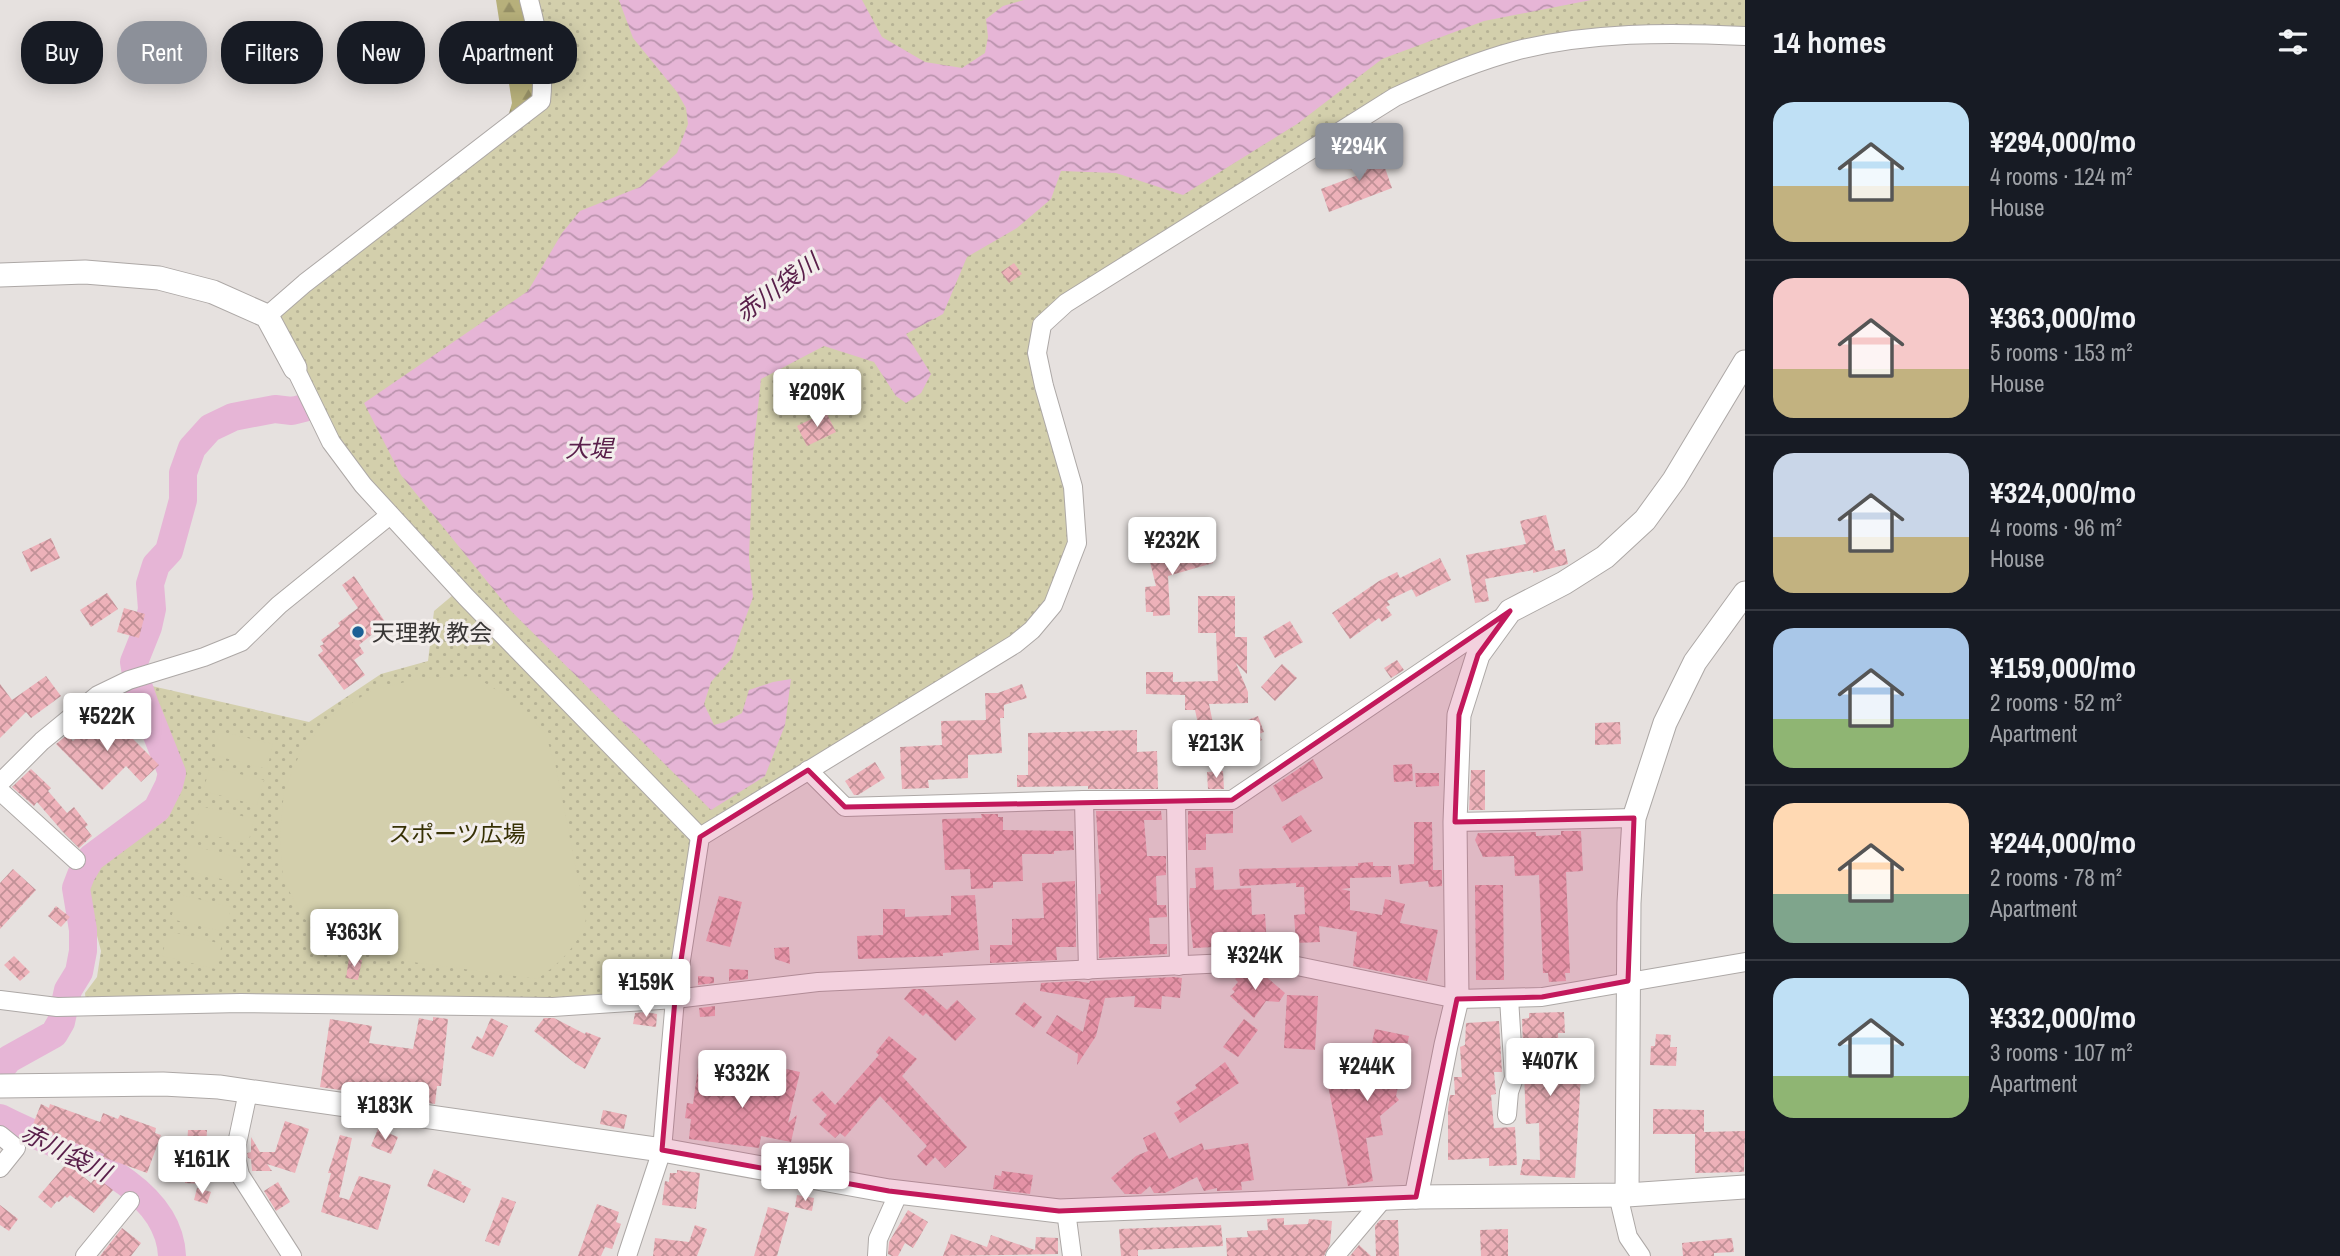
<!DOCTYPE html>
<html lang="en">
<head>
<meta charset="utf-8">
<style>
	:root { --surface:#171b24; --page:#20242c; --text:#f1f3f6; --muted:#9ea1a6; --line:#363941; --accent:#8c9099 }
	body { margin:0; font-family:"Archivo Narrow","Noto Sans JP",sans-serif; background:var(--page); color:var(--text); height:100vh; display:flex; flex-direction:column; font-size:26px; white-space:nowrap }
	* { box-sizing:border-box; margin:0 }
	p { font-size:23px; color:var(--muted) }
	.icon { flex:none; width:38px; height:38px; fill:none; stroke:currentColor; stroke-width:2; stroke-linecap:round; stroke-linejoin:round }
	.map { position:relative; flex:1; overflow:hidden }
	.panel { display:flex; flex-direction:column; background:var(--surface); width:595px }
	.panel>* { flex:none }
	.hud { position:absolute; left:21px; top:21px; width:665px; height:63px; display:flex; gap:14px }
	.price { position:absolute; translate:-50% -60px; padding:0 16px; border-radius:7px; background:#fff; color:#222; font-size:23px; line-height:46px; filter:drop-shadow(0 2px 4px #0008) }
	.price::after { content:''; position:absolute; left:50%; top:42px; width:21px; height:16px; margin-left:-10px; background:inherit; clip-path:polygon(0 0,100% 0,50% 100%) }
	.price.on { background:var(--accent); color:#fff }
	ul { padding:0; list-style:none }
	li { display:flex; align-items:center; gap:21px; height:175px; padding:0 28px }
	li+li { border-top:2px solid var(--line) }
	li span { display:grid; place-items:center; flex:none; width:196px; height:140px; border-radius:21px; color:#555 }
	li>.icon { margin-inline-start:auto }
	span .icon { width:84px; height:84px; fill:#fffc; stroke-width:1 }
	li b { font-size:30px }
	h2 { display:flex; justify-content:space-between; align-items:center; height:84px; padding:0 28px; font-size:30px }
	.tag { padding:0 24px; border-radius:28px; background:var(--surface); box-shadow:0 4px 18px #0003; font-size:24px; line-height:63px }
	.tag.on { background:var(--accent); color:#fff }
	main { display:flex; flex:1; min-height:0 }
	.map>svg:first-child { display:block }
</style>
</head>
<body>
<main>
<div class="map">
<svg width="1745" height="1256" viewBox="0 0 1745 1256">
	<defs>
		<pattern id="forest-firs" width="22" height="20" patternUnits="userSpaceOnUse" patternTransform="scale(1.75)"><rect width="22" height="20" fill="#b7b07b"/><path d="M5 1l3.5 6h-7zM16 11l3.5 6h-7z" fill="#969066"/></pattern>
		<pattern id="park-dots" width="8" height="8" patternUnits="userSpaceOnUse" patternTransform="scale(1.75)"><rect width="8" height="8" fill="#d3cfac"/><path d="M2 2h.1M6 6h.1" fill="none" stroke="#b6b295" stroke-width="1.8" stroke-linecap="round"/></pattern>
		<pattern id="water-waves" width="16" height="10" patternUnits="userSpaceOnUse" patternTransform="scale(1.75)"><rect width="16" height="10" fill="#e6b5d6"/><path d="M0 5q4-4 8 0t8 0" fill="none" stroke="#bb94ae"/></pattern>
		<pattern id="building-cross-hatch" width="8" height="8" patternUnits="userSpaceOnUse" patternTransform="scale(1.75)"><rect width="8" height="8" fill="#edb1b9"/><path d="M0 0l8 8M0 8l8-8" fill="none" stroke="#c19197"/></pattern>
	</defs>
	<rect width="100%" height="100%" fill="#e6e1df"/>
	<polygon fill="url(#forest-firs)" points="496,0 529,0 541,101 504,131 512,103"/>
	<polygon fill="url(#park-dots)" points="529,0 1745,0 1745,36 1581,40 1437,77 1042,325 1037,352 1077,543 1032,630 701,837 675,999 86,1006 85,993 97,977 101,951 87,897 88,874 98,858 141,828 165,806 176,782 176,758 143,684 309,722 381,674 428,661 434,611 459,590 363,485 267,316 541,101"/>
	<g fill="#d3cfac">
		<path d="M474,676l48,30 23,28 10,29 31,156c-4,23 -29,47 -49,60l-147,-20 -45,-9 -42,-32 -20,-39 -3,-44 4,-44 17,-40 28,-34 43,-27 50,-12z"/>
		<polygon points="219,731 273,744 267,769 213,755"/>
		<polygon points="210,767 264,780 257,805 203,791"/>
		<polygon points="200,806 254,819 248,844 194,831"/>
		<polygon points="190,845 244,859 238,883 184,870"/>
		<polygon points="177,894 231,907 225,932 171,919"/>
		<polygon points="168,931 222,944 216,969 162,956"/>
	</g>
	<polygon fill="url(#water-waves)" points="619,0 862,0 882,37 925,62 962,68 985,53 988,37 986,19 1003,6 1024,0 1591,0 1484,21 1382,59 1297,124 1183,195 1116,173 1061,171 1051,199 1017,228 967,257 943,314 906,334 931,374 921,393 906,403 896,396 874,362 824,346 761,379 753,454 749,557 753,597 731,659 711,682 704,704 714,725 725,722 742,713 749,690 773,682 791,679 785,725 765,776 711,810 511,611 401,475 364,403 528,291 562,233 580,211 640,187 677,153 688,124 686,108 677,92 633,38"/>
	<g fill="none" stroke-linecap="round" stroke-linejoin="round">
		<g stroke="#e6b5d6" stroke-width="28">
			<polyline points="0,1075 2,1067 9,1059 54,1034 61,1022 68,990 79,972 83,951 83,930 76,888 81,875 91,858 157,809 169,785 172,773 145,705 138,685 134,662 148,627 152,609 150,584 156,565 169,551 183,500 183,473 192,448 210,428 233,417 275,409 292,411 304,408"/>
			<path d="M0,1118c57,30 169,61 172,138"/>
		</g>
	</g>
	<g fill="url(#building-cross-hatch)">
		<polygon points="1378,148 1392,188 1329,212 1321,189 1366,172 1359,155"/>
		<polygon points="1014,263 1022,274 1009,283 1001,272"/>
		<polygon points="826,412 836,432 807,446 797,426"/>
		<polygon points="1546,515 1555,551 1565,549 1568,564 1533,573 1533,570 1485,579 1489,601 1475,603 1466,555 1526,544 1520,521"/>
		<polygon points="51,538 60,558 31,572 22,552"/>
		<polygon points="1208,546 1213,563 1168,576 1170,615 1153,616 1153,612 1146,612 1145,587 1156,586 1150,562"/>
		<polygon points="1440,558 1451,580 1416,597 1412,589 1387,601 1390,605 1386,607 1392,615 1382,622 1379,618 1350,639 1332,613 1379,581 1397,572 1400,578"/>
		<polygon points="354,576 386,623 359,645 364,653 354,660 365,675 344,690 318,655 323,651 320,646 324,644 321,640 340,626 338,623 358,608 342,585"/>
		<polygon points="107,593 118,609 91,627 80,610"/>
		<polygon points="1198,596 1235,596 1235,637 1247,637 1247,674 1236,663 1248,692 1248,703 1209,704 1215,733 1258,716 1264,732 1259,734 1262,740 1236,751 1239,756 1217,765 1202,727 1199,728 1195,710 1185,710 1185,695 1146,694 1146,672 1173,672 1173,682 1218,681 1216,633 1198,633"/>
		<polygon points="124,608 145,614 139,638 117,632"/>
		<polygon points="1290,621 1303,642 1275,658 1263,637"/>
		<polygon points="1397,660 1404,670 1391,678 1384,668"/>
		<polygon points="1282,664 1297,678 1275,701 1261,687"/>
		<polygon points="46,676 61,696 31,718 26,712 0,738 0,684 12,700"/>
		<polygon points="1022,684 1027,698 1004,705 1004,718 1000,718 1002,753 968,755 968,778 928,780 929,788 902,789 900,747 942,745 941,721 986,720 985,693 998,693"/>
		<polygon points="102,713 112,723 115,721 159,765 141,782 126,766 102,790 56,744 67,735 73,741"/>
		<polygon points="1620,722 1621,744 1595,745 1595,723"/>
		<polygon points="1137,730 1137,752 1157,751 1158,789 1088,789 1088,786 1017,787 1017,775 1028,775 1028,733"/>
		<polygon points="1313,759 1323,778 1282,802 1273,786"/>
		<polygon points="875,762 885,778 858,795 854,795 845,781"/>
		<polygon points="1412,764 1413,781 1394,782 1393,765"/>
		<polygon points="31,769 51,788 48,791 67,813 74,807 88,825 85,827 92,836 79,848 63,832 37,802 34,806 12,787"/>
		<polygon points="1471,770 1485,770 1485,810 1469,810"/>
		<polygon points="1223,771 1224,789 1208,789 1207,772"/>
		<polygon points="1415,773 1439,773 1439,786 1416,787"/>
		<polygon points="1096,811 1161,811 1162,820 1144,820 1147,856 1166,856 1166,875 1156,876 1157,905 1166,905 1167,917 1149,918 1150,944 1167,944 1167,954 1099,958 1098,894 1101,894"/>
		<polygon points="1188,811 1233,811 1233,833 1206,834 1206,850 1188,850"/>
		<polygon points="981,814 998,814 998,817 1003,817 1003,830 1073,831 1074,850 1054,851 1054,854 1022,854 1023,881 993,882 993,888 971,889 970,869 945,870 942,819 982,818"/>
		<polygon points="1301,815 1312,831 1292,843 1282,827"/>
		<polygon points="1414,822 1432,822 1433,870 1442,870 1442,886 1429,887 1428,881 1400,884 1398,865 1414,864"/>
		<polygon points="1561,831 1581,831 1583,871 1566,872 1570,973 1565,973 1566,981 1549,982 1548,973 1543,973 1539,875 1515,876 1514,856 1483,857 1475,840 1478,833 1536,832 1536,836 1561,835"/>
		<polygon points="1373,862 1373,866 1391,866 1391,877 1350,878 1350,888 1341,889 1350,891 1350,910 1382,915 1385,899 1405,904 1400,923 1438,930 1427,981 1353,966 1357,932 1319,926 1320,942 1296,943 1294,915 1305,914 1304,887 1296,887 1296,883 1240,886 1239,869 1358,866 1358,863"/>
		<polygon points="1213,867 1214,890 1251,888 1252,915 1265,914 1267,946 1252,947 1252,951 1236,951 1236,946 1193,948 1189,904 1190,888 1196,888 1195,868"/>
		<polygon points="13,869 36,890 0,929 0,883"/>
		<polygon points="1075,881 1076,947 1056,947 1057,960 990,963 990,945 1012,945 1012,919 1044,918 1042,883"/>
		<polygon points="1475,885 1503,885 1504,980 1476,980"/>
		<polygon points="975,895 979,950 943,953 943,956 858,959 857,936 883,935 883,909 905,909 905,917 951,915 951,896"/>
		<polygon points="719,896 742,902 730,947 706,941"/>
		<polygon points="56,906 70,917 61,927 48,916"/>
		<polygon points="789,947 790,964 775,959 774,948"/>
		<polygon points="14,956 30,972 20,981 4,965"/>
		<polygon points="349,958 362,960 358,980 346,978"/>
		<polygon points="729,969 748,970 748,979 729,981"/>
		<polygon points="1262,973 1285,993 1279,1002 1266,1001 1254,1018 1230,996 1235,992 1232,989 1238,982 1235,979 1240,974"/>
		<polygon points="698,976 714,977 714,983 698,985"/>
		<polygon points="1174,977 1182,978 1180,998 1162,996 1161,1009 1134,1007 1135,996 1105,998 1096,1036 1077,1065 1078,1054 1046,1033 1057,1015 1083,1032 1090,1000 1040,991 1041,983 1077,981 1089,983 1090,981"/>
		<polygon points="912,989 923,989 947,1010 957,1000 976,1019 955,1041 926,1013 923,1016 904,999"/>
		<polygon points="1287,995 1318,996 1315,1050 1284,1048"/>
		<polygon points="1024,1002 1042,1017 1034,1028 1015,1014"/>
		<polygon points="715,1006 715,1016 700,1017 699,1008"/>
		<polygon points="645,1012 657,1014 656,1027 633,1024 635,1013"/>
		<polygon points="1564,1012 1565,1033 1558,1033 1559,1074 1581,1075 1575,1178 1520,1175 1523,1159 1540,1160 1539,1123 1526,1124 1522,1019 1529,1018 1529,1013"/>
		<polygon points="433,1017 448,1019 441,1086 437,1086 435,1104 320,1087 330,1019 372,1026 369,1043 413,1049 419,1018 433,1021"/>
		<polygon points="491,1018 508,1026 493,1057 471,1048 477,1036 482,1039"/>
		<polygon points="544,1018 554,1018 585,1034 586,1032 601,1038 585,1069 576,1064 534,1031"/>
		<polygon points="1244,1019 1258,1030 1238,1057 1223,1047"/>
		<polygon points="1499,1021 1502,1072 1494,1072 1496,1094 1491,1095 1494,1128 1515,1127 1517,1165 1489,1166 1489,1158 1448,1160 1448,1108 1450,1095 1455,1095 1454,1077 1462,1077 1460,1047 1465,1045 1466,1023"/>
		<polygon points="1375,1029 1409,1036 1396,1096 1399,1100 1380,1116 1383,1135 1366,1138 1373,1181 1348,1186 1327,1080 1366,1073"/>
		<polygon points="1656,1034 1671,1035 1670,1047 1677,1047 1676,1066 1650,1065 1651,1046 1655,1046"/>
		<polygon points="889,1036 917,1059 902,1076 967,1147 945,1168 935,1157 926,1166 917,1156 927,1146 880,1096 845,1137 840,1133 835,1138 819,1124 827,1115 812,1100 822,1091 835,1105 879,1055 876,1052"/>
		<polygon points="1225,1062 1239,1083 1180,1123 1174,1113 1181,1109 1176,1102 1197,1088 1195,1085"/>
		<polygon points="698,1068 719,1071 717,1083 752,1087 752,1081 778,1085 782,1068 800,1072 788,1123 797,1115 791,1142 761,1136 759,1148 689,1139 691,1119 685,1118 687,1103 693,1104"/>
		<polygon points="41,1104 49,1108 50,1104 100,1122 103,1113 118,1119 120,1115 156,1128 155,1133 161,1135 147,1173 103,1157 104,1154 32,1127"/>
		<polygon points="1653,1109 1704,1110 1704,1132 1745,1131 1744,1172 1695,1173 1695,1134 1653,1134"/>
		<polygon points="603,1110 627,1115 624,1129 600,1124"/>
		<polygon points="285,1121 309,1129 295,1173 267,1164 272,1171 252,1171 251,1159 248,1158 247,1153 251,1152 251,1137 260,1152 275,1152"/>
		<polygon points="378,1129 398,1137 391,1154 371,1146"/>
		<polygon points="188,1130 207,1130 204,1184 185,1183"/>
		<polygon points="1155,1132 1169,1159 1202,1143 1204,1150 1248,1143 1254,1180 1241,1182 1242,1190 1217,1191 1217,1188 1204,1191 1197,1177 1165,1193 1154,1193 1150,1186 1141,1194 1125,1194 1111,1178 1136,1156 1148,1151 1143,1138"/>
		<polygon points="340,1135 352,1138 339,1197 349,1200 359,1176 391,1185 378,1230 321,1212 331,1173 328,1173"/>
		<polygon points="67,1163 91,1183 96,1177 113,1190 94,1213 70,1195 67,1198 65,1196 59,1202 57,1201 51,1208 38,1197"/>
		<polygon points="434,1169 462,1182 461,1184 471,1189 464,1203 427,1186"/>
		<polygon points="677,1170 700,1173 696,1209 662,1205 665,1181 669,1182 670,1173 677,1173"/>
		<polygon points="1002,1171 1033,1175 1030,1194 993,1189 995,1175 1001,1176"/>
		<polygon points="278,1182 290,1202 276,1211 264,1191"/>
		<polygon points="197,1188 211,1192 207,1204 194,1200"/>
		<polygon points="797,1195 814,1198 812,1211 795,1207"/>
		<polygon points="502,1197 516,1202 499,1246 485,1241"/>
		<polygon points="597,1204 619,1212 616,1222 621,1224 612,1249 605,1247 601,1256 578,1256"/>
		<polygon points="0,1205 18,1219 9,1231 0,1225"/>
		<polygon points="768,1207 789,1213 777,1256 754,1256"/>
		<polygon points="908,1210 928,1222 913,1248 905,1243 898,1256 892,1256 888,1254 889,1242"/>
		<polygon points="1284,1218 1284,1225 1308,1224 1309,1219 1332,1221 1330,1244 1324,1256 1227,1256 1226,1238 1248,1237 1247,1231 1268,1230 1267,1219"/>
		<polygon points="1380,1220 1398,1220 1399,1256 1376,1256 1375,1226"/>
		<polygon points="695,1225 707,1229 697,1256 653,1256 655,1238 689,1242"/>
		<polygon points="1221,1225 1223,1246 1138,1250 1138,1256 1121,1256 1119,1229"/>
		<polygon points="122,1228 141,1243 131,1256 100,1256"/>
		<polygon points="1508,1229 1508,1256 1481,1256 1480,1230"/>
		<polygon points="951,1234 987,1247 991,1235 1035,1250 1036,1237 1058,1238 1058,1254 943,1256"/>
		<polygon points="1732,1238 1734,1252 1714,1253 1714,1256 1683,1256 1682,1243"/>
		<polygon points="1359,1245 1371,1256 1350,1256"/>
	</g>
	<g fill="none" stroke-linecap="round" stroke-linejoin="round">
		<g stroke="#ada8a6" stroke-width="20">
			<g id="minor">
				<path d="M267,316l38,-33 236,-182c4,-35 -3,-67 -12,-101"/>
				<polyline points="295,368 331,442 363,485 466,597 700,837"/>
				<polyline points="808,770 845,807 1084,800 1232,800 1499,619"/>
				<polyline points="0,783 42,741 98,695 129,680 204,657 241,642 279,605 390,515"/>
				<polyline points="0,791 76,860"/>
				<polyline points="1084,800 1088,970"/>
				<polyline points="1176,802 1179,966"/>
				<polyline points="1455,822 1634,818"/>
				<polyline points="0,1000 57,1007 241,1003 553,1007 675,999 818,982 1273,961 1457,999 1542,997 1745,962"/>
				<polyline points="248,1092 235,1153 240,1175 292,1256"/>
				<polyline points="1507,1115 1509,1092 1514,1078 1509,998"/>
				<polyline points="0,1135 16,1148 0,1168"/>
				<polyline points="1618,1195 1628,1237 1641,1256"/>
				<polyline points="1066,1211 1072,1256"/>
				<polyline points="85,1256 130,1201"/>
				<path d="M627,1256l35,-106 13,-151 25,-162 315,-193 17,-14 21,-25 24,-62 -4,-56 -29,-101 -7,-33 5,-28 24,-22 329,-206c39,-18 79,-35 120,-46 74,-19 154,-19 230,-15"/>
				<polyline points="877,1256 878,1239 899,1192"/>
				<polyline points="1335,1256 1384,1198"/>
			</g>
		</g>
		<g stroke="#ada8a6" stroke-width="25">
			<g id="tertiary">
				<polyline points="0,275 85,272 159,278 213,292 267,316 295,368"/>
				<polyline points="0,1086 163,1084 219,1087 662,1150 889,1191 1059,1211 1416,1197 1627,1195 1745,1187"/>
				<polyline points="1627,1195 1629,903 1634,818 1665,723 1695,662 1745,593"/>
				<polyline points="1416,1197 1446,1045 1457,999 1455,822 1459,715 1478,655 1510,611 1564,583 1605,557 1645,520 1674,480 1745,362"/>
			</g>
		</g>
		<use href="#minor" stroke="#fff" stroke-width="18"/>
		<use href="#tertiary" stroke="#fff" stroke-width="23"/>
	</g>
	<path fill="#c2185b" fill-opacity="0.2" stroke="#c2185b" stroke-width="5" stroke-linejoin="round" d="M1510,611l-32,44 -19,60 -4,107 179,-4 -6,163 -86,16 -85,2 -41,198 -357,14 -170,-20 -227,-41 13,-151 25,-162 108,-67 37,37 387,-7z"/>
	<circle fill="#1c6095" stroke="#f3eeec" stroke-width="2.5" cx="358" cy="632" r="7"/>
	<g text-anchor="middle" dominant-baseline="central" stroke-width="6" stroke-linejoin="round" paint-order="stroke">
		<g font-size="23" fill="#383635" stroke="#f3eeec" text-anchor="start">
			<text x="372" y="632">天理教 教会</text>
		</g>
		<g font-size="23" fill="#373105" stroke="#f3eeec">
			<text x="457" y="833">スポーツ広場</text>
		</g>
		<g font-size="24" font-style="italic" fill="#5a204b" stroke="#f3eeec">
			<text transform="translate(777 287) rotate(-36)">赤川袋川</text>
			<text x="589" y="448">大堤</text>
			<text transform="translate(66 1152) rotate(27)">赤川袋川</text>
		</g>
	</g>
</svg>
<b class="price on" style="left:1359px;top:183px">¥294K</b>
<b class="price" style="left:817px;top:429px">¥209K</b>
<b class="price" style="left:1172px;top:577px">¥232K</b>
<b class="price" style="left:107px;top:753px">¥522K</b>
<b class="price" style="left:1216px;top:780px">¥213K</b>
<b class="price" style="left:354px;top:969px">¥363K</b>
<b class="price" style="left:1255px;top:992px">¥324K</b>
<b class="price" style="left:646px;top:1019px">¥159K</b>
<b class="price" style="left:1550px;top:1098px">¥407K</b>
<b class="price" style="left:1367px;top:1103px">¥244K</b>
<b class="price" style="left:742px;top:1110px">¥332K</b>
<b class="price" style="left:385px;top:1142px">¥183K</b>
<b class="price" style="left:202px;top:1196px">¥161K</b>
<b class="price" style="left:805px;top:1203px">¥195K</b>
<div class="hud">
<a class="tag">Buy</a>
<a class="tag on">Rent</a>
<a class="tag">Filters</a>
<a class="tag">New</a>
<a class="tag">Apartment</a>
</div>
</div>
<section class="panel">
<h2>14 homes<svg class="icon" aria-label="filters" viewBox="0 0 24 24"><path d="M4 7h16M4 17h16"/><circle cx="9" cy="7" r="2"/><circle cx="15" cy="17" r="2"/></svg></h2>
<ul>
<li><span style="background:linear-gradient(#bfe0f5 60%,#c2b280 0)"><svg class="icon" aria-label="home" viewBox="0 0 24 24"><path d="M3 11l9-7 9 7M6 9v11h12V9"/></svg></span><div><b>¥294,000/mo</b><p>4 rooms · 124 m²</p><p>House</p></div></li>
<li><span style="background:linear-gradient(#f6c9c9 65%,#c2b280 0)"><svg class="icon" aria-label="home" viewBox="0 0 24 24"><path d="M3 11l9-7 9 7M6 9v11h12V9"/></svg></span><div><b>¥363,000/mo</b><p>5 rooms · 153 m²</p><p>House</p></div></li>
<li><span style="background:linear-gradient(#c9d6e8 60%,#c2b280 0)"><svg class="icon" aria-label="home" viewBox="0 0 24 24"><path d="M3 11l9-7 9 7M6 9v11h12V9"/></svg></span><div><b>¥324,000/mo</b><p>4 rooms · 96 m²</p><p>House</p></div></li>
<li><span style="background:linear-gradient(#a9c7e8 65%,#8fb573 0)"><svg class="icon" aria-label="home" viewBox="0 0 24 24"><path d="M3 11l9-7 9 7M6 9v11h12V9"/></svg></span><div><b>¥159,000/mo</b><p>2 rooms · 52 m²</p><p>Apartment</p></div></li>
<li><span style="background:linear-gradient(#ffd9b3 65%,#7fa58c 0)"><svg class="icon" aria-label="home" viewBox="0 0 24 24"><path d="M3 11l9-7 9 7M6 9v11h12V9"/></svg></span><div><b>¥244,000/mo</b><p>2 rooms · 78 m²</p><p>Apartment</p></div></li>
<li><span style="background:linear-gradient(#bfe0f5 70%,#8fb573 0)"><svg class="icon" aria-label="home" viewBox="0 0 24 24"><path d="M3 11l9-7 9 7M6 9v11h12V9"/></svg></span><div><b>¥332,000/mo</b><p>3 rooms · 107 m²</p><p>Apartment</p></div></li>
</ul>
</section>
</main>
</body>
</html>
